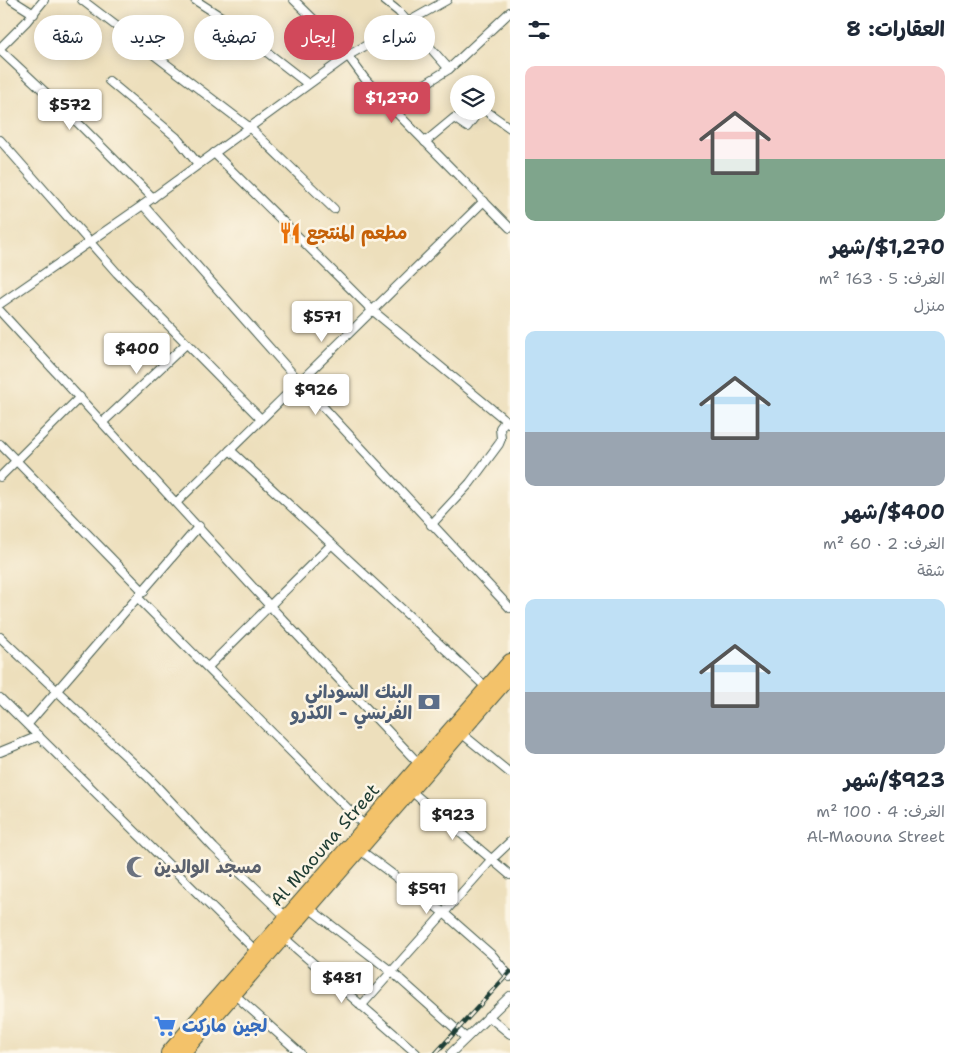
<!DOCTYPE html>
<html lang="ar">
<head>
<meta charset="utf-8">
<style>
	:root { --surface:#fff; --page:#f6f6f7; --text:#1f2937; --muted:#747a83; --accent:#d1495b }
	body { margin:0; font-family:"Shantell Sans","Playpen Sans Arabic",sans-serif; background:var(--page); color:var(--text); direction:rtl; height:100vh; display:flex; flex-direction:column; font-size:19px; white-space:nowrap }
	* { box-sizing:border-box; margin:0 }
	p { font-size:16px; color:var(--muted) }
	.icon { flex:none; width:28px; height:28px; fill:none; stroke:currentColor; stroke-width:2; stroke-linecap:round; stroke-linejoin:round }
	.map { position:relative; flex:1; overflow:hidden; direction:ltr }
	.drawer { display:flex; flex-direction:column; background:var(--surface); width:450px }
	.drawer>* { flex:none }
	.guide { position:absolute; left:15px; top:15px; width:420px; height:45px; direction:rtl; display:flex; gap:10px }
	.controls { position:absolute; left:450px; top:75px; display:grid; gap:10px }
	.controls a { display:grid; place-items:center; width:45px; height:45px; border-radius:50%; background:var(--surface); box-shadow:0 2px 12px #0003; font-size:25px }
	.price { position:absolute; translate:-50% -42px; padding:0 11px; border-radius:5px; background:#fff; color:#222; font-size:16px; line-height:32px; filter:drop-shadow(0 1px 2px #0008) }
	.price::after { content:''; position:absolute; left:50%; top:30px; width:15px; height:11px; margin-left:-8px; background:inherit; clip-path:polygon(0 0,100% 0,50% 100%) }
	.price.on { background:var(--accent); color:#fff }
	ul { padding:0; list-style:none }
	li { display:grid; align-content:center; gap:10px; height:265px; padding:0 15px }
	li span { display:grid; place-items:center; height:155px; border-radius:10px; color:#555 }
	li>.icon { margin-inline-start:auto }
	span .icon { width:90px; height:90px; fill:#fffc; stroke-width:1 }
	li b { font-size:21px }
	h2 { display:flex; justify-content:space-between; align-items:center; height:60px; padding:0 15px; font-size:21px }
	.pill { padding:0 18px; border-radius:22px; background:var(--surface); box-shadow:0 2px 12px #0003; font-size:18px; line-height:45px }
	.pill.on { background:var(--accent); color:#fff }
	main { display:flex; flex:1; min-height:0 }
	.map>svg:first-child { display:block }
</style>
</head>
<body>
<main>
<section class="drawer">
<h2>العقارات: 8<svg class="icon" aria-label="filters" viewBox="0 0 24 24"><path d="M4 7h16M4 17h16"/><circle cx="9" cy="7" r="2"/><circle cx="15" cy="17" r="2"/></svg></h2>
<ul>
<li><span style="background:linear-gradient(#f6c9c9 60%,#7fa58c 0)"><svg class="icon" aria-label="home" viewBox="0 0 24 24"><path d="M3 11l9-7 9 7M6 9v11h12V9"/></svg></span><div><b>$1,270/شهر</b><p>الغرف: 5 · 163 m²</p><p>منزل</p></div></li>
<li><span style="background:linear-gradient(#bfe0f5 65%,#9aa5b1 0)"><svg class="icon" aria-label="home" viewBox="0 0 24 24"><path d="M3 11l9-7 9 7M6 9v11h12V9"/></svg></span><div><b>$400/شهر</b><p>الغرف: 2 · 60 m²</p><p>شقة</p></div></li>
<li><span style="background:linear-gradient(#bfe0f5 60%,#9aa5b1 0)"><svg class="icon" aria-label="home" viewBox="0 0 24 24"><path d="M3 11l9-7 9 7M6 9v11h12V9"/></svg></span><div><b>$923/شهر</b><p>الغرف: 4 · 100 m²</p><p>Al-Maouna Street</p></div></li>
</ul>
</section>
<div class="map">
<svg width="510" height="1053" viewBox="0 0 510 1053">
	<rect width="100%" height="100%" fill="#fcf5e5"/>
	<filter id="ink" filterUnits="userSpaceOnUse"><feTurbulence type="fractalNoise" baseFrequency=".02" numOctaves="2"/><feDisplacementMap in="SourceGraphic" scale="10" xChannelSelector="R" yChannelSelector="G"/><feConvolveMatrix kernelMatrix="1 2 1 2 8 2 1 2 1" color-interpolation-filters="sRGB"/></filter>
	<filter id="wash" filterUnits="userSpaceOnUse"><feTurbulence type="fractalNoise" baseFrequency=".0096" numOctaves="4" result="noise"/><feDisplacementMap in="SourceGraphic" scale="20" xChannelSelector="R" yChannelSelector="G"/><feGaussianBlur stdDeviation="1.12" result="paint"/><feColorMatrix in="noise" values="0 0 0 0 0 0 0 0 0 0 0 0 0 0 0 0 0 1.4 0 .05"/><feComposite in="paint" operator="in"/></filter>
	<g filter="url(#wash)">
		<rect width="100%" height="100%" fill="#eddfbc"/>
	</g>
	<g filter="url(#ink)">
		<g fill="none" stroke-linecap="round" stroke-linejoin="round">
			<g stroke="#3e5548" stroke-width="10">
				<g id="street">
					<polyline points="12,0 34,14"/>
					<polyline points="82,0 249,127 334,209"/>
					<polyline points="195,0 223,18 308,84"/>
					<polyline points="294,0 340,45 365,79 390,106 510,228"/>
					<polyline points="384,0 399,12 449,69"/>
					<polyline points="0,48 26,22 44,0"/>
					<polyline points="0,50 77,122 153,198"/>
					<polyline points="109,81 176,137 198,164"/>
					<polyline points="390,106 449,69 510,12"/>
					<polyline points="486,111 510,128"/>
					<polyline points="0,140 117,273 261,419"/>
					<polyline points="425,142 454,118 467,127 479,111"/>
					<polyline points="214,153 372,310 510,424"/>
					<polyline points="143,205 299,381 510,608"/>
					<polyline points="0,304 143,205 349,55 447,0"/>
					<polyline points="0,311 270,606 420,765"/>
					<polyline points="103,422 186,344"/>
					<polyline points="0,444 144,592"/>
					<polyline points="230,450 487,688"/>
					<polyline points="0,477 80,397"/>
					<polyline points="177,502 484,201"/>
					<polyline points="431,525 470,483 499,444 501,439 500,428 506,420"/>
					<polyline points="138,598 366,827"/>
					<polyline points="0,637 149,778 214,848 287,918"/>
					<polyline points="208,667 331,545"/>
					<polyline points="0,698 257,952"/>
					<polyline points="28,724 199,526"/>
					<polyline points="461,733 510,773"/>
					<polyline points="0,752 39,736"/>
					<polyline points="411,791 510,875"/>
					<polyline points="360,850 444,913 493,956 510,977"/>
					<polyline points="309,908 392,972 466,1038"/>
					<polyline points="283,937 416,1053"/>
					<polyline points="235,995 300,1053"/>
					<polyline points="361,1006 492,859 510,842"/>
					<polyline points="488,1016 510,1034"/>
					<polyline points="451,1053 510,996"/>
				</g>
			</g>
			<g stroke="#3e5548" stroke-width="16">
				<g id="highway">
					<polyline points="168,1053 510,661"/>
					<polyline points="183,1053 510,676"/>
				</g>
			</g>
			<use href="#street" stroke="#fff" stroke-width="8"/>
			<use href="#highway" stroke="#f3c26a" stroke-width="14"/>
			<g stroke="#1f3d34" stroke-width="4.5">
				<polyline id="rail" points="436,1053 510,972"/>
			</g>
			<use href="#rail" stroke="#fcf5e5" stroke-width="2.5" stroke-dasharray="8" stroke-linecap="butt"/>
		</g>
	</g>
	<defs>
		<g id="restaurant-bare" transform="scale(1.725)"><path d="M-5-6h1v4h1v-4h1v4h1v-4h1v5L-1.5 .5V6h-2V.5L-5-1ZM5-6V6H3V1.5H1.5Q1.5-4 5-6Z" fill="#e8710a" stroke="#fcf5e5" stroke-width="2.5" paint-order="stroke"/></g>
		<g id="bank-bare" transform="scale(1.725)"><path d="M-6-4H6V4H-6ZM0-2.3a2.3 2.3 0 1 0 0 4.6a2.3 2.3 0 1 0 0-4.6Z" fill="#5c6f8a" stroke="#fcf5e5" stroke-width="2.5" paint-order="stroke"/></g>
		<g id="mosque-bare" transform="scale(1.725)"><path d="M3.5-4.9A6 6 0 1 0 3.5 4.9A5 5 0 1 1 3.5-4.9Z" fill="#6b7280" stroke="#fcf5e5" stroke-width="2.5" paint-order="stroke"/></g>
		<g id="supermarket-bare" transform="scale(1.725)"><path d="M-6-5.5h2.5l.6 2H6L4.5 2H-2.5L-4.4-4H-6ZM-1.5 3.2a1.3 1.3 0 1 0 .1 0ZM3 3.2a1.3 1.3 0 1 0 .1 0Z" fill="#3f7fe0" stroke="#fcf5e5" stroke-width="2.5" paint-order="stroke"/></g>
	</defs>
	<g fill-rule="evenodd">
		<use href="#restaurant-bare" x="290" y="233"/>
		<use href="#bank-bare" x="429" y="702"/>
		<use href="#mosque-bare" x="137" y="867"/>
		<use href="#supermarket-bare" x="165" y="1026"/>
	</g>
	<g text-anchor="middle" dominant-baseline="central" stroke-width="5" stroke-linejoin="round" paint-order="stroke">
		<g font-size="18" font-weight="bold" fill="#c56008" stroke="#fcf5e5" text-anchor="start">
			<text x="306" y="233">مطعم المنتجع</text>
		</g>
		<g font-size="18" font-weight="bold" fill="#4e5e75" stroke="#fcf5e5" text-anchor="end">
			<text x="412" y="692">البنك السوداني<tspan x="412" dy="21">الفرنسي - الكدرو</tspan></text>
		</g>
		<g font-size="18" fill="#1f3d34" stroke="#fcf5e5">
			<text transform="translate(325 845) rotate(-49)">Al Maouna Street</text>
		</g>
		<g font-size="18" font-weight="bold" fill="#5b616d" stroke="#fcf5e5" text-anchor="start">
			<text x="154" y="867">مسجد الوالدين</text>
		</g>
		<g font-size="18" font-weight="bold" fill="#366cbe" stroke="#fcf5e5" text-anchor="start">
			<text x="182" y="1026">لجين ماركت</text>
		</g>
	</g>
</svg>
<div class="controls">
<a><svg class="icon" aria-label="layers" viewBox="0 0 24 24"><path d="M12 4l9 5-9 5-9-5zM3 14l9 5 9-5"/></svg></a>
</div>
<b class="price on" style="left:392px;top:124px">$1,270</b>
<b class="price" style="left:70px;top:131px">$572</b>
<b class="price" style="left:322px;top:343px">$571</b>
<b class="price" style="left:137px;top:375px">$400</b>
<b class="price" style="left:316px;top:416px">$926</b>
<b class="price" style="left:453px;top:841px">$923</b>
<b class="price" style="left:427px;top:915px">$591</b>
<b class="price" style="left:342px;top:1004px">$481</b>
<div class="guide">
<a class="pill">شراء</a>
<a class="pill on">إيجار</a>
<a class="pill">تصفية</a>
<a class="pill">جديد</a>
<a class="pill">شقة</a>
</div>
</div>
</main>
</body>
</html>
